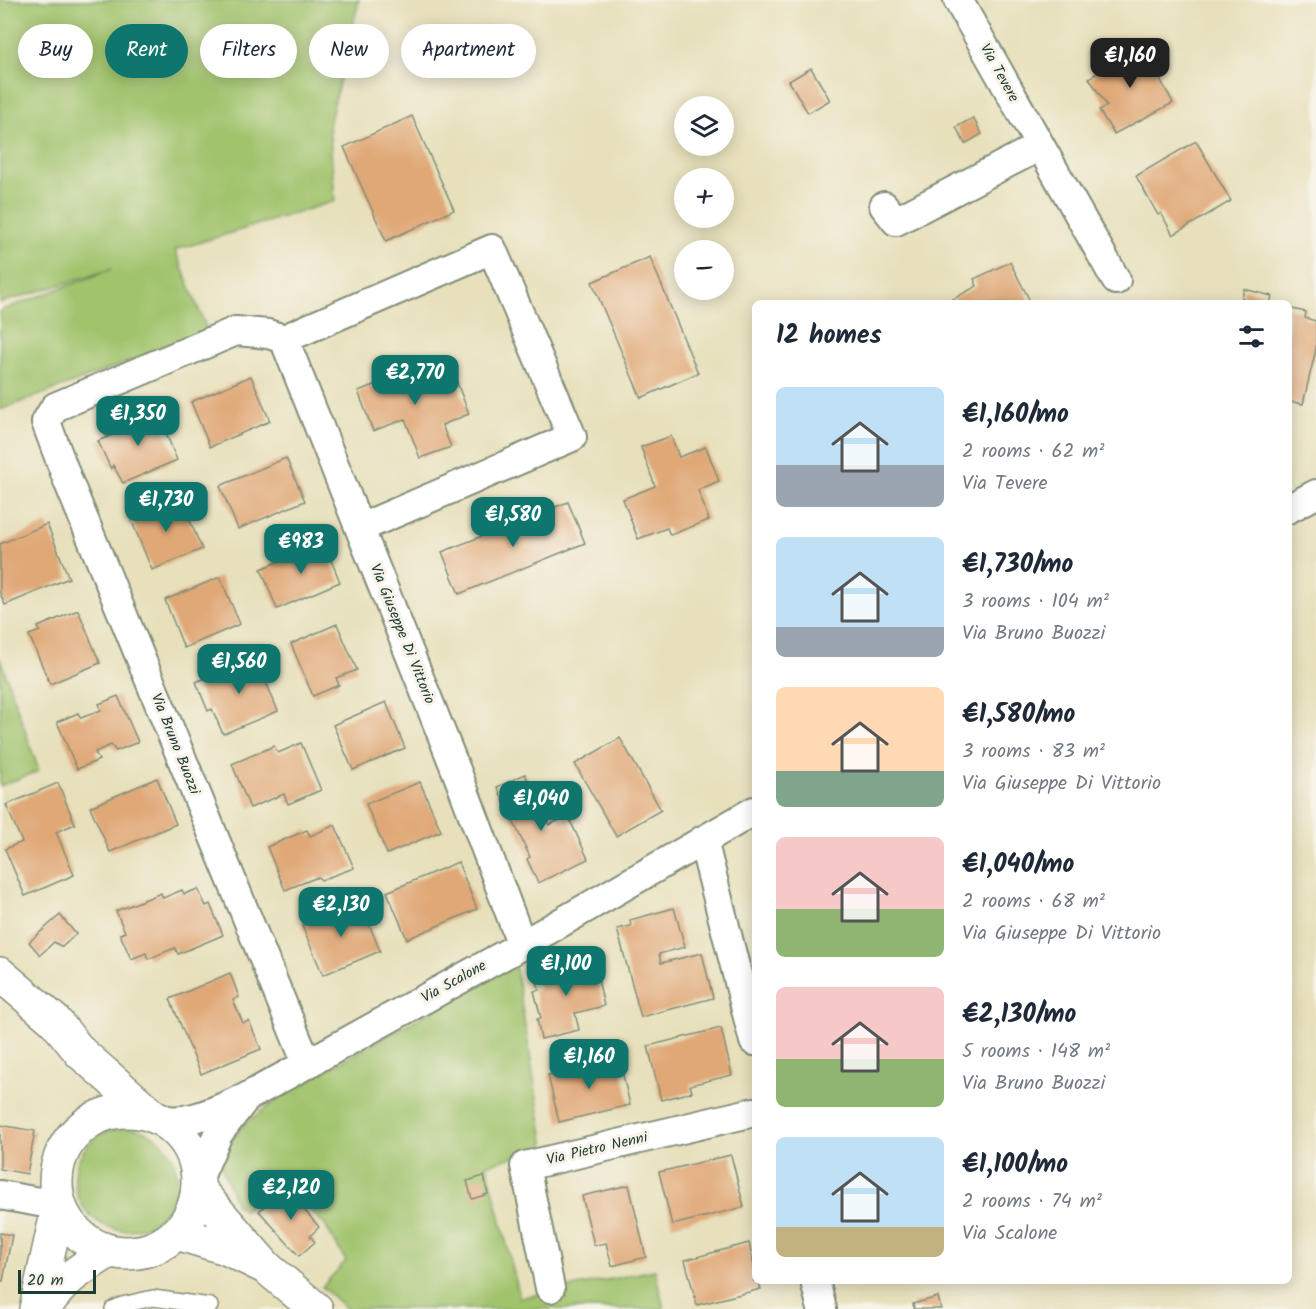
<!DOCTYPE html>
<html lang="en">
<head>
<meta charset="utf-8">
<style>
	:root { --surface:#fff; --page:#f2f2f3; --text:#1f2937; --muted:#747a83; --accent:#0f766e }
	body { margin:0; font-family:Kalam,sans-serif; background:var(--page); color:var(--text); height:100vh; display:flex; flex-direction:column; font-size:22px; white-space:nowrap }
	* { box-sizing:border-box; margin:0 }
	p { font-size:20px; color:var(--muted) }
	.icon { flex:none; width:33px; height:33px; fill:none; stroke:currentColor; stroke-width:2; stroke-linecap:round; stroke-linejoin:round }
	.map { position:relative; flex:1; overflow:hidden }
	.drawer { position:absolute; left:752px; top:300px; width:540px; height:984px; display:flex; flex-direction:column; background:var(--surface); border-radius:9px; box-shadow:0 3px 15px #0003 }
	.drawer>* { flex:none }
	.banner { position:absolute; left:18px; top:24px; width:570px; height:54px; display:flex; gap:12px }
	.fabs { position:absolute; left:674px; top:96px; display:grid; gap:12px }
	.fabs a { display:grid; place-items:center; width:60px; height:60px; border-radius:50%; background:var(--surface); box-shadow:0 3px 15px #0003; font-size:30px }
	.scale { position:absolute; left:18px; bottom:15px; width:78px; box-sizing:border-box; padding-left:6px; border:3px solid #1f3d34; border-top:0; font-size:16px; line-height:21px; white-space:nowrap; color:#1f3d34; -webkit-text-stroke:4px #f7f3e8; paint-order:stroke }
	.price { position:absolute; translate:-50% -51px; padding:0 14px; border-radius:12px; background:var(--accent); color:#fff; font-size:20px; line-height:39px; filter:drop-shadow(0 2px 3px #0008) }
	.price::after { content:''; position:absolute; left:50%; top:36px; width:18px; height:14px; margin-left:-9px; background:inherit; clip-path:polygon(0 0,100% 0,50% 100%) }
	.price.current { background:#222; color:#fff }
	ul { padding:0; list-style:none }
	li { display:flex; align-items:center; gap:18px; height:150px; padding:0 24px }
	li span { display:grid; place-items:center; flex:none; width:168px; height:120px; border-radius:9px; color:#555 }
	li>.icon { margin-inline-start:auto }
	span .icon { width:72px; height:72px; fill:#fffc; stroke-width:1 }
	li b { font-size:26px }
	h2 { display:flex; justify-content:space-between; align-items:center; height:72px; padding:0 24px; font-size:26px }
	.pill { padding:0 21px; border-radius:27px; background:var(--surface); box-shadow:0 3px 15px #0003; font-size:21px; line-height:54px }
	.pill.current { background:var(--accent); color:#fff }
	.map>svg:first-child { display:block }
</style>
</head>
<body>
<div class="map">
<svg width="1316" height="1309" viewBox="0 0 1316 1309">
	<rect width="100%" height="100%" fill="#f7f3e8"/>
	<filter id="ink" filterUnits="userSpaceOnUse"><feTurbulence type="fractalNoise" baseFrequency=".0167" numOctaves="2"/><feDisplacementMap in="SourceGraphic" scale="12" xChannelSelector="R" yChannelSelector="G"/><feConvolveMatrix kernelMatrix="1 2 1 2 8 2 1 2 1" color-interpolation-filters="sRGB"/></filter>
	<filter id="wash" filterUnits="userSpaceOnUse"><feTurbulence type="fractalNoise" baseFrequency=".008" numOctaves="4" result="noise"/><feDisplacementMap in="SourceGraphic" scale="24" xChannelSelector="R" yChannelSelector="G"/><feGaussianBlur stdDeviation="1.35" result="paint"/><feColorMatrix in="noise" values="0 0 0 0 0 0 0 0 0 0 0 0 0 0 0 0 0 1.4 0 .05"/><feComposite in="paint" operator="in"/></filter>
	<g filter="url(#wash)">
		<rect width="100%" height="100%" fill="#e7e0bb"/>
		<g fill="#a0c36c" stroke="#608050" stroke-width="1.5">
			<polygon points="0,0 359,0 329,125 335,201 175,250 208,332 0,410 0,311 112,269 0,303"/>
			<polygon points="0,658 39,771 0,786"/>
			<polygon points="515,964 545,1147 487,1165 520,1298 655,1270 664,1309 347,1309 322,1287 346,1261 325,1225 278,1178 244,1211 236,1204 222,1167 225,1148 245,1123 294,1088"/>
			<circle cx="126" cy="1179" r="51"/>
		</g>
		<g id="blocks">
			<g fill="#e0a877">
				<polygon points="1141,43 1173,103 1114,134 1099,110 1107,106 1089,78 1113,63 1113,57"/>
				<polygon points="811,68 830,100 808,113 789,81"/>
				<polygon points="412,116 454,210 386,241 344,147"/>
				<polygon points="973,118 982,134 965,144 956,127"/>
				<polygon points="1196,141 1231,201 1173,235 1161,213 1158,215 1136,176"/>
				<polygon points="650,257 698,373 641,398 592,282"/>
				<polygon points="1010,262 1030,301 1028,303 955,303 953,299 977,286 974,279"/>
				<polygon points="1244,289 1272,296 1270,303 1241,303"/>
				<polygon points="1288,308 1306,312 1305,318 1316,321 1316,349 1303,404 1288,401"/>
				<polygon points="423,358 435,388 456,380 469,414 442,425 451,447 420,458 405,419 373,431 358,391 387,380 384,373"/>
				<polygon points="251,376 270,421 210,447 191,402"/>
				<polygon points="156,409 177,460 123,483 113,465 111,469 98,441 117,433 115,427"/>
				<polygon points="671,436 679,457 706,447 719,481 698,490 709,520 670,535 667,528 638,539 623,499 655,486 641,447"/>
				<polygon points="286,458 305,501 238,529 220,486"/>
				<polygon points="180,497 202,549 152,570 130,517"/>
				<polygon points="568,502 585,543 459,594 442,552"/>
				<polygon points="47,524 69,578 5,605 0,593 0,544"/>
				<polygon points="322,538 340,582 277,609 261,569 306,550 303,546"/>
				<polygon points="220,577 240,624 184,648 165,600"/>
				<polygon points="78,610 100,663 50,684 29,635 40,631 38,627"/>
				<polygon points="337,624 357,670 336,678 339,685 313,696 291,644"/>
				<polygon points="260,656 270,681 266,682 278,711 223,734 212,709 208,711 196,682"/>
				<polygon points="118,696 138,742 116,751 111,745 95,752 99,760 77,769 57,722 78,713 81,718 101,710 99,704"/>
				<polygon points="386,702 405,748 353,770 333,725"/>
				<polygon points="620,738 661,810 616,836 575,764"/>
				<polygon points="301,743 321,790 288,804 284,794 250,808 232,764 274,746 278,753"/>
				<polygon points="525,774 549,825 568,816 588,859 538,883 527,859 530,857 497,787"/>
				<polygon points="157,778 176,824 110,852 90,807"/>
				<polygon points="420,782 441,831 387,854 366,804"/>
				<polygon points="58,783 75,824 56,832 74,875 25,896 5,849 22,842 6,805"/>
				<polygon points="335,825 354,868 321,880 318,877 285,890 267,847 307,830 310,836"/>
				<polygon points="458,862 477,909 407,939 387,892"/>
				<polygon points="198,889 206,906 210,904 223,935 178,954 175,948 148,959 146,953 131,959 120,934 125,932 116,911 161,893 163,898 182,890 184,894"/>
				<polygon points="360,902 380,951 323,975 302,926"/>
				<polygon points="674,908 685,947 659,954 661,963 702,953 713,998 641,1017 617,929 631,926 630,920"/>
				<polygon points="60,915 76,934 62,947 54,942 40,955 29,942"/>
				<polygon points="594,961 604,1006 575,1013 579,1030 541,1039 537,1019 541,1018 534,991 539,990 536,977 554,972 553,967 575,962 576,966"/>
				<polygon points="230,973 239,997 233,1000 243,1023 249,1021 261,1049 201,1074 170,999"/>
				<polygon points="721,1028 732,1075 690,1085 692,1092 661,1100 648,1046"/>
				<polygon points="619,1058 630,1105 559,1122 548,1075"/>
				<polygon points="0,1125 35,1131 27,1174 0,1169"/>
				<polygon points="731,1155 744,1207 672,1225 659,1172"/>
				<polygon points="484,1176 488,1194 472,1199 467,1181"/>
				<polygon points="629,1185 646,1257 612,1266 606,1243 594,1245 582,1196"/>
				<polygon points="285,1188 319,1227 310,1236 315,1242 299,1256 259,1211"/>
				<polygon points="0,1233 12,1235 3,1281 0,1281"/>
				<polygon points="749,1243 754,1266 754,1281 758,1281 761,1289 697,1305 685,1260"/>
				<polygon points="938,1297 941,1309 914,1309 913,1304"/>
			</g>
		</g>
	</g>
	<g filter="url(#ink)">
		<use href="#blocks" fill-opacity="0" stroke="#838e78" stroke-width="1.5"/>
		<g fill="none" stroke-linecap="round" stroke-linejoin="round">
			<g stroke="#838e78" stroke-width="18">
				<polyline id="service" points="113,1309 122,1305 153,1298 210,1306"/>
			</g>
			<g stroke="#838e78" stroke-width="32">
				<g id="minor">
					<polyline points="958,0 1116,280"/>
					<polyline points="884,206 896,221 1040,146"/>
					<polyline points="284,339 492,249 572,437 360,528"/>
					<polyline points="1288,509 1316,494"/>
					<polyline points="703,840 754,1041"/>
					<polyline points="307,1064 68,481 46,422 55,407 236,331 268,334 284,339 458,775 522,945"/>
					<path d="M162,1119c27,7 58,-11 83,-21l277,-153 232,-134"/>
					<polyline points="199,1177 218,1134 245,1099"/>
					<polyline points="0,1195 39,1202 59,1204"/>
					<polyline points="815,1281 822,1309"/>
					<polyline points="550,1288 525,1166 754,1112"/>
				</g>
			</g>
			<g stroke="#838e78" stroke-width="36">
				<g id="tertiary">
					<polyline points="0,974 55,1021 81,1053 152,1115"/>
					<circle cx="127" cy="1182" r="71"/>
					<polyline points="177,1233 226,1248 267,1268 198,1189"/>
					<polyline points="267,1268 316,1309"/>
					<polyline points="36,1309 59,1204"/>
					<path d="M44,1309c19,-30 35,-39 65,-58"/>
				</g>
			</g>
			<use href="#service" stroke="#fff" stroke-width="15"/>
			<use href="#minor" stroke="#fff" stroke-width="28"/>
			<use href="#tertiary" stroke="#fff" stroke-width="33"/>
		</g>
	</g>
	<g text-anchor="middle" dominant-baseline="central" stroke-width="6" stroke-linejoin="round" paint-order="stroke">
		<g font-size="15" fill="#1f3d34" stroke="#f7f3e8">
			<text transform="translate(999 73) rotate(61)">Via Tevere</text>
			<text transform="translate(402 634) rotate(68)">Via Giuseppe Di Vittorio</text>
			<text transform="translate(175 744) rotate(68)">Via Bruno Buozzi</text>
			<text transform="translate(454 982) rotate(-29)">Via Scalone</text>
			<text transform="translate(597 1149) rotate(-13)">Via Pietro Nenni</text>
		</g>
	</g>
</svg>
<div class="fabs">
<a><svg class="icon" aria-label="layers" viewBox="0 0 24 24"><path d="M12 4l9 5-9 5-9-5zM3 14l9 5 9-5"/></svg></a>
<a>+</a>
<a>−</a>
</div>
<div class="scale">20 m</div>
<b class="price current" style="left:1130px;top:89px">€1,160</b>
<b class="price" style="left:415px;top:406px">€2,770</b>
<b class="price" style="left:138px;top:447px">€1,350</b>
<b class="price" style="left:166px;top:533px">€1,730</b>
<b class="price" style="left:513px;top:548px">€1,580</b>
<b class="price" style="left:301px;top:575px">€983</b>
<b class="price" style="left:239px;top:695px">€1,560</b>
<b class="price" style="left:541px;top:832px">€1,040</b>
<b class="price" style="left:341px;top:938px">€2,130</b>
<b class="price" style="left:566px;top:997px">€1,100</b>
<b class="price" style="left:589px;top:1090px">€1,160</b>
<b class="price" style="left:291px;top:1221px">€2,120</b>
<div class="banner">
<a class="pill">Buy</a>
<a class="pill current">Rent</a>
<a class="pill">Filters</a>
<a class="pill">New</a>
<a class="pill">Apartment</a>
</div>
<section class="drawer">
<h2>12 homes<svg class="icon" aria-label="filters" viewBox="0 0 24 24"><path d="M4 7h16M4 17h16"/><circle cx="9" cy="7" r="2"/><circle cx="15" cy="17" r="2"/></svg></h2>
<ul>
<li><span style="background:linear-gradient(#bfe0f5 65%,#9aa5b1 0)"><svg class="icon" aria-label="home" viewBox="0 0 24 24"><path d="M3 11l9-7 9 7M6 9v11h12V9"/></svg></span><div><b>€1,160/mo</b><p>2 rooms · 62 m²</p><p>Via Tevere</p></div></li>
<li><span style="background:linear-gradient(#bfe0f5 75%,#9aa5b1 0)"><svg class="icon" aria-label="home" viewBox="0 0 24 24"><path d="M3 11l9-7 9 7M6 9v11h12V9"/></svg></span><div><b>€1,730/mo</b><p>3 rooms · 104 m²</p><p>Via Bruno Buozzi</p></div></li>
<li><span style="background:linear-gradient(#ffd9b3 70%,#7fa58c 0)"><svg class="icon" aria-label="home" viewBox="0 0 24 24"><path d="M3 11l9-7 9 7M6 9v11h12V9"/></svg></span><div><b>€1,580/mo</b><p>3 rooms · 83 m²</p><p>Via Giuseppe Di Vittorio</p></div></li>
<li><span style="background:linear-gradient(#f6c9c9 60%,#8fb573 0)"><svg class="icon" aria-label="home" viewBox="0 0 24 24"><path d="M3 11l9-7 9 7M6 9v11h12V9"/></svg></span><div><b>€1,040/mo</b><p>2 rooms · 68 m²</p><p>Via Giuseppe Di Vittorio</p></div></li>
<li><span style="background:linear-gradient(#f6c9c9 60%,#8fb573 0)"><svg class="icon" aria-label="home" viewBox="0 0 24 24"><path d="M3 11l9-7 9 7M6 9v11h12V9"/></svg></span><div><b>€2,130/mo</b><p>5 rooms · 148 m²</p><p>Via Bruno Buozzi</p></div></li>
<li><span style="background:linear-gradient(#bfe0f5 75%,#c2b280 0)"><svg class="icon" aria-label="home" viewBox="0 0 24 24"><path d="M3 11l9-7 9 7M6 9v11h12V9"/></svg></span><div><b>€1,100/mo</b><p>2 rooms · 74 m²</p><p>Via Scalone</p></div></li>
</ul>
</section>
</div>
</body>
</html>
